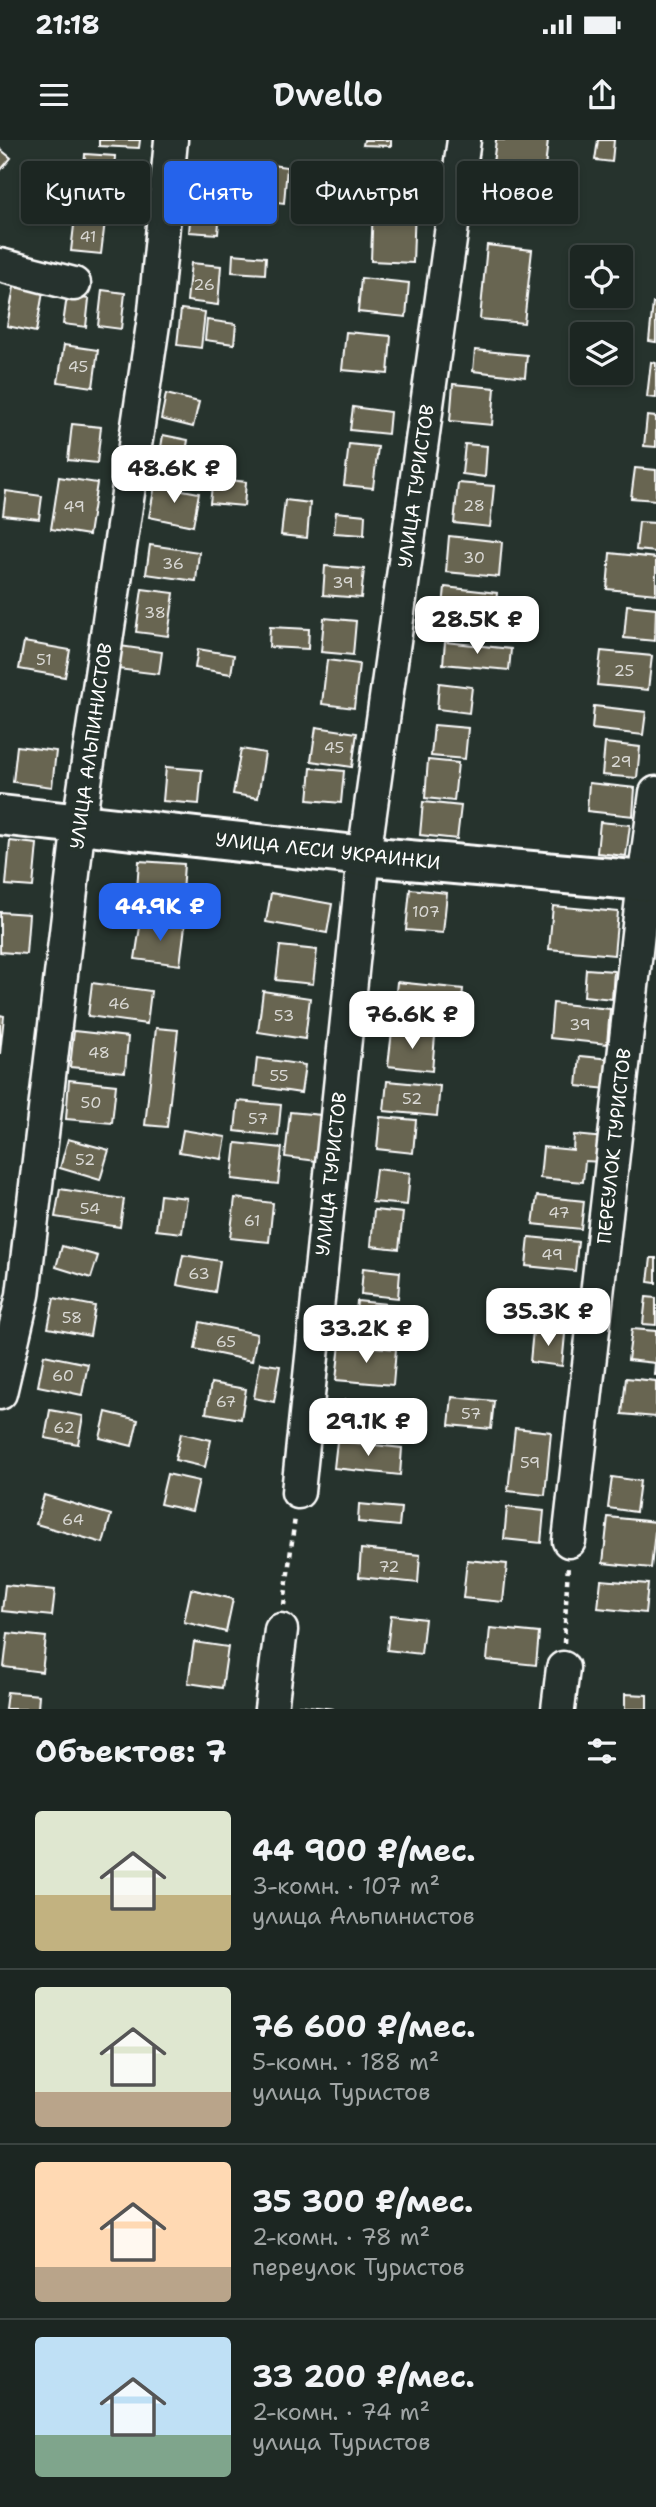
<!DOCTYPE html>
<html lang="ru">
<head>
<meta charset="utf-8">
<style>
	:root { --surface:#1c2622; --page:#29322f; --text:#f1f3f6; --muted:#a0a5a5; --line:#3a4340; --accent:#2563eb }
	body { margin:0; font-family:"Shantell Sans",sans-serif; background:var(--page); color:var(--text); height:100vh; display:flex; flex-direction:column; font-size:26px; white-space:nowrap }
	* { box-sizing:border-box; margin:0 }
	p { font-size:23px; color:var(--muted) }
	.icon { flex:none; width:38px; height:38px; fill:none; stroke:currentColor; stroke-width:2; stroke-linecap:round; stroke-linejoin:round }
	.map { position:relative; height:1569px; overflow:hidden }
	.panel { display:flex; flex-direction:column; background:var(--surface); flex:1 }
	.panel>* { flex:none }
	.hud { position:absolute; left:21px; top:21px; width:614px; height:63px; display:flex; gap:14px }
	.controls { position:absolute; left:570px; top:105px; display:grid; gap:14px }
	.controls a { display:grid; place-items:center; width:63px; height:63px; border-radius:7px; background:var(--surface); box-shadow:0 4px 10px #0003,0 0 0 2px var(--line); font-size:35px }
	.price { position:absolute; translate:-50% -60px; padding:0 16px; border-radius:14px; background:#fff; color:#222; font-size:23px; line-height:46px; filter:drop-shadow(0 2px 4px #0008) }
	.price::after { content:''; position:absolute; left:50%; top:42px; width:21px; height:16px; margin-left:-10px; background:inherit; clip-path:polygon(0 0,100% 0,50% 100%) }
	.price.on { background:var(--accent); color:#fff }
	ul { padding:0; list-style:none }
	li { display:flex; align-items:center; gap:21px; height:175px; padding:0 35px }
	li+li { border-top:2px solid var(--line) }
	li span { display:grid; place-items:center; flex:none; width:196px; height:140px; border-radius:7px; color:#555 }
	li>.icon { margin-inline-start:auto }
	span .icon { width:84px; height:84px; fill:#fffc; stroke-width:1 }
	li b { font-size:30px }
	h2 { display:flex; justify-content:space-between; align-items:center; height:84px; padding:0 35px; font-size:30px }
	.chip { padding:0 24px; border-radius:7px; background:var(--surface); box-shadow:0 4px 10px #0003,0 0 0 2px var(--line); font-size:24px; line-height:63px }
	.chip.on { background:var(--accent); color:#fff }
	.status { display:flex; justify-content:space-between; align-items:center; height:49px; padding:0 35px; background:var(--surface); direction:ltr }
	.status svg { height:19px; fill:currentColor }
	header { display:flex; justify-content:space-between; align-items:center; height:91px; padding:0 35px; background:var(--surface); font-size:32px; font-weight:600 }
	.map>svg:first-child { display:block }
</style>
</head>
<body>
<div class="status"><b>21:18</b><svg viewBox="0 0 49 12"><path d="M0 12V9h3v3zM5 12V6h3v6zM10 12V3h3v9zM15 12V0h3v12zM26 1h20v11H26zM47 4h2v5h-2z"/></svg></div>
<header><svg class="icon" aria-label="menu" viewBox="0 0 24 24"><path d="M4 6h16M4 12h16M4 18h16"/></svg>Dwello<svg class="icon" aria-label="share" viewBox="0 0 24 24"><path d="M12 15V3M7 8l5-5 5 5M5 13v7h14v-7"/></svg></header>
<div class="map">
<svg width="656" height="1569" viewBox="0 0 656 1569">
	<rect width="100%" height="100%" fill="#26332d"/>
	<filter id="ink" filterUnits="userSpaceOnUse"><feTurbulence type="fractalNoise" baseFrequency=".0143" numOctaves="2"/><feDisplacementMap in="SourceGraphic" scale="14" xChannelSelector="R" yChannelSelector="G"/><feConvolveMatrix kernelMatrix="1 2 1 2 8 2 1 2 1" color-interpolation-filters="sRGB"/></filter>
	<g filter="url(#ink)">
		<g fill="#686551" stroke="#fff" stroke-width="2">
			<polygon points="99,0 140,0 139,8 99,6"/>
			<polygon points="364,0 391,0 391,6 363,5"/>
			<polygon points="496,0 548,0 545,28 493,23"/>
			<polygon points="598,0 614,0 612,22 595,20"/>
			<polygon points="0,9 11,18 0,31"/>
			<polygon points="85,14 115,16 114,32 84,30"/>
			<polygon points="264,24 287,27 284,63 260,60"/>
			<polygon points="479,33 550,40 546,75 475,68"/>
			<polygon points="192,57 221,59 218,94 189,92"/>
			<polygon points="373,64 415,66 413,123 371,121"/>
			<polygon points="75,77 105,81 101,114 71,111"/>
			<polygon points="487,105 532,110 524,183 480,179"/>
			<polygon points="233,114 266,117 265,134 232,132"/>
			<polygon points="191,123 221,126 218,165 187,161"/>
			<polygon points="361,138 409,143 406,177 358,172"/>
			<polygon points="14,147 43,152 36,192 7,186"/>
			<polygon points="102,150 125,153 121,189 98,186"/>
			<polygon points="67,156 89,159 86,187 63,184"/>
			<polygon points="653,163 656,163 656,202 649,201"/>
			<polygon points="181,169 205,172 201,208 177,205"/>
			<polygon points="207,180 236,184 234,204 205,200"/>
			<polygon points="346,192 391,196 388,234 342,230"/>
			<polygon points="64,205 98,210 93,247 58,242"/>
			<polygon points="475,210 527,215 525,237 473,231"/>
			<polygon points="651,222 656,223 656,258 647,257"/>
			<polygon points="453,244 495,248 492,285 450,281"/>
			<polygon points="166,254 199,262 193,287 161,279"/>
			<polygon points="353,267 390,272 388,294 350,290"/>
			<polygon points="647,276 656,277 656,307 644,306"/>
			<polygon points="72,284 101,287 97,323 68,320"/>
			<polygon points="163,295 188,300 183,330 158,326"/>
			<polygon points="349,304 378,307 373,348 344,345"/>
			<polygon points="465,304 487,306 485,337 462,334"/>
			<polygon points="635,328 656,330 656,360 631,358"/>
			<polygon points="59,337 97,343 89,395 51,389"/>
			<polygon points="213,338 246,342 244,366 210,363"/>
			<polygon points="458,343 494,346 490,387 454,383"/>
			<polygon points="155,345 199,353 193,386 149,377"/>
			<polygon points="6,351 42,356 39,379 3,375"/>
			<polygon points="285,360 310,363 307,398 281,395"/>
			<polygon points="336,372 365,375 364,395 334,393"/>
			<polygon points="639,382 656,383 656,412 636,410"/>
			<polygon points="449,396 502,402 499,437 446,432"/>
			<polygon points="150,405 199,412 196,441 146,434"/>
			<polygon points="610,413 656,418 656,454 607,449"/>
			<polygon points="325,426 364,429 361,458 323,455"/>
			<polygon points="445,447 497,453 494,483 442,477"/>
			<polygon points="142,449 174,453 168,496 136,492"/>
			<polygon points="627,465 656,468 655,501 624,498"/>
			<polygon points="324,478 356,481 353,515 321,512"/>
			<polygon points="270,487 309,489 308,509 269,507"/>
			<polygon points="24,502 70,510 65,537 19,529"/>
			<polygon points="445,502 511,509 509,530 443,524"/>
			<polygon points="120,506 162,512 159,534 117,529"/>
			<polygon points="198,509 234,515 231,534 195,528"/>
			<polygon points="601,511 652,516 648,550 597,545"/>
			<polygon points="327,520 359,524 354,568 322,564"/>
			<polygon points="439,543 472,547 469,573 437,569"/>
			<polygon points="594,566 646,572 643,595 592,589"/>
			<polygon points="434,585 468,588 465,619 431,616"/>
			<polygon points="316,587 357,593 352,627 311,621"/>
			<polygon points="605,603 640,607 637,638 602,635"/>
			<polygon points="17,606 56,611 52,647 13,642"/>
			<polygon points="241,609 265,613 258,658 233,654"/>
			<polygon points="428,620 458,623 454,661 425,658"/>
			<polygon points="166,627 202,630 199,664 163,661"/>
			<polygon points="311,628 344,631 341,663 308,660"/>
			<polygon points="589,643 635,648 633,676 587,671"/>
			<polygon points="423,662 461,666 457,699 420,695"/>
			<polygon points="600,682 630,685 626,716 597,713"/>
			<polygon points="10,701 37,704 33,747 6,745"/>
			<polygon points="139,721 184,724 182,753 137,750"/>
			<polygon points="410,749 447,753 443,793 406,790"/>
			<polygon points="271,753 332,764 327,793 266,782"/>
			<polygon points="553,766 618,772 614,815 549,809"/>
			<polygon points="0,772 29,774 26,814 0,812"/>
			<polygon points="141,780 185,786 180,825 135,819"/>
			<polygon points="280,806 317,810 313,844 276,840"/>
			<polygon points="586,829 614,831 612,859 584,856"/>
			<polygon points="397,842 463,849 459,888 393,881"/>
			<polygon points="92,843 151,851 147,884 88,876"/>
			<polygon points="263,851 310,858 305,899 258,892"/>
			<polygon points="553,863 610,869 607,904 550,898"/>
			<polygon points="0,875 4,876 0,914"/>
			<polygon points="156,888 178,890 167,987 145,985"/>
			<polygon points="74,891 128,897 125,932 70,927"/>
			<polygon points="392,891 435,896 432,931 388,926"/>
			<polygon points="580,916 611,919 608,949 577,946"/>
			<polygon points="257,918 305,925 301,953 254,946"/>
			<polygon points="69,940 116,945 112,983 66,979"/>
			<polygon points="387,941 440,946 437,976 384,971"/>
			<polygon points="238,961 281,965 278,996 235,991"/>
			<polygon points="290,972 321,975 316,1021 285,1017"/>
			<polygon points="380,977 416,980 413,1013 377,1009"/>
			<polygon points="183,990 226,997 222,1019 179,1012"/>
			<polygon points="574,995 605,998 602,1022 585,1021 583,1042 540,1038 543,1007 573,1010"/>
			<polygon points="68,999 109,1010 100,1040 60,1028"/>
			<polygon points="236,1003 282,1008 278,1044 232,1039"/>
			<polygon points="376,1029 410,1033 407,1065 372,1062"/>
			<polygon points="60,1049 124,1059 120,1087 55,1077"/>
			<polygon points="160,1055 187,1058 182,1093 156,1090"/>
			<polygon points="537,1056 584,1061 581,1089 533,1084"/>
			<polygon points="235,1058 273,1063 269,1102 230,1098"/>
			<polygon points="374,1070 403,1073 399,1109 371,1106"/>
			<polygon points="529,1097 578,1102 575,1131 526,1126"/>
			<polygon points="62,1106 98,1116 91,1138 56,1127"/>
			<polygon points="183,1115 220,1121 215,1152 177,1145"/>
			<polygon points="651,1118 656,1118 656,1143 648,1142"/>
			<polygon points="363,1128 400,1132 398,1158 361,1154"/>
			<polygon points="491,1151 554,1157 552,1178 489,1172"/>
			<polygon points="646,1157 656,1158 656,1185 643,1184"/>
			<polygon points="54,1158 95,1166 90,1196 48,1188"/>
			<polygon points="357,1161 396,1165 393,1199 354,1195"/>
			<polygon points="200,1182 257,1194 252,1221 195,1209"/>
			<polygon points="632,1189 656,1191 656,1235 654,1235 655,1223 628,1220"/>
			<polygon points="533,1190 565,1194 562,1226 530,1222"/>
			<polygon points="340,1204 396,1209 393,1245 336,1240"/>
			<polygon points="44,1215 88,1224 82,1255 38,1246"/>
			<polygon points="260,1223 280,1226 274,1262 254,1258"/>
			<polygon points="626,1238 656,1241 656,1277 622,1274"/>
			<polygon points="211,1243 246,1249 241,1279 206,1273"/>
			<polygon points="452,1257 494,1261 491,1289 449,1285"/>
			<polygon points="345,1260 389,1265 387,1290 342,1286"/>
			<polygon points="50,1270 83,1276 78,1304 45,1298"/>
			<polygon points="106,1272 138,1280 132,1306 100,1298"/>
			<polygon points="515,1288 551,1292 545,1355 508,1351"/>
			<polygon points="181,1293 211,1300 205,1327 175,1320"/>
			<polygon points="337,1301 402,1308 400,1335 334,1328"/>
			<polygon points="167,1334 199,1341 192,1371 160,1364"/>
			<polygon points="612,1337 640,1341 636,1372 608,1368"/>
			<polygon points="44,1355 111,1375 103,1403 36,1384"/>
			<polygon points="359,1364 401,1368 399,1386 358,1382"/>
			<polygon points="507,1367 544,1371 541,1403 504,1399"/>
			<polygon points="608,1377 656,1382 651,1428 603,1423"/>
			<polygon points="361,1409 420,1415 418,1443 359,1437"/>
			<polygon points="467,1420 507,1424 503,1462 463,1458"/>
			<polygon points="601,1440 648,1444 645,1473 598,1468"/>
			<polygon points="5,1445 55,1450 52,1476 2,1471"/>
			<polygon points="191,1449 233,1459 226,1492 184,1482"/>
			<polygon points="391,1475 425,1479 421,1514 387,1510"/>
			<polygon points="490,1488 539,1493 536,1525 487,1520"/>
			<polygon points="8,1493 46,1497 42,1532 4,1527"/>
			<polygon points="194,1502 228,1507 222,1548 188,1543"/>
			<polygon points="7,1552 39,1555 38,1569 5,1569"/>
			<polygon points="625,1554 647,1555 647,1569 625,1569"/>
			<polygon points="299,1565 334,1569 299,1569"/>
		</g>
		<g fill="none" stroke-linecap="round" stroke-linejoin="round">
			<g stroke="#fff" stroke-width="37">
				<g id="minor">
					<polyline points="0,125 74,144"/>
					<polyline points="0,1253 23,1155 79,683 155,171 171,0"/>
					<polyline points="298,1352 364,716 464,0"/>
					<polyline points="569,1401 644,741 656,653"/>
					<polyline points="271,1569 281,1490"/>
					<polyline points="558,1569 563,1528"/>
				</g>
			</g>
			<g stroke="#fff" stroke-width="44">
				<polyline id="major" points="0,675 364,716 656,742"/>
			</g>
			<g stroke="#fff" stroke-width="4.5" stroke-dasharray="5 5" stroke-linecap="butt">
				<polyline points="284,1465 295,1377"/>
				<polyline points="564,1503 568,1424"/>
			</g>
			<use href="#minor" stroke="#26332d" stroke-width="32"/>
			<use href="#major" stroke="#26332d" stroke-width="38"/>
		</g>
	</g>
	<g text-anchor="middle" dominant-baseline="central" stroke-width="7" stroke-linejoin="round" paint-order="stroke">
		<g font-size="16" fill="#d9d8d4">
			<text x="88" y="96">41</text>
			<text x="204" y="144">26</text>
			<text x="78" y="226">45</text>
			<text x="474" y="365">28</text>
			<text x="74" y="366">49</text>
			<text x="474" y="417">30</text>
			<text x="173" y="423">36</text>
			<text x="343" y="442">39</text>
			<text x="155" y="472">38</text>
			<text x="44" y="519">51</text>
			<text x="624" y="530">25</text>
			<text x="334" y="607">45</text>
			<text x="621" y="621">29</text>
			<text x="426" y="771">107</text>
			<text x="119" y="863">46</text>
			<text x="284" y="875">53</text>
			<text x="580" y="884">39</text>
			<text x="99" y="912">48</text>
			<text x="279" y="935">55</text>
			<text x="412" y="958">52</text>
			<text x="91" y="962">50</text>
			<text x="258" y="978">57</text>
			<text x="85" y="1019">52</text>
			<text x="90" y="1068">54</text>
			<text x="559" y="1072">47</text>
			<text x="252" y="1080">61</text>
			<text x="552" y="1114">49</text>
			<text x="199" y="1133">63</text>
			<text x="72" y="1177">58</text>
			<text x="226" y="1201">65</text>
			<text x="63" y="1235">60</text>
			<text x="226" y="1261">67</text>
			<text x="471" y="1273">57</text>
			<text x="64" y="1287">62</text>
			<text x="530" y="1322">59</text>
			<text x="73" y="1379">64</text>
			<text x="389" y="1426">72</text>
		</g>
		<g font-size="19" fill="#fff" stroke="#26332d">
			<text transform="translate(416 346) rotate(-82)">УЛИЦА ТУРИСТОВ</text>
			<text transform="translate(91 606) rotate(-82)">УЛИЦА АЛЬПИНИСТОВ</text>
			<text transform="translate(328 711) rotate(6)">УЛИЦА ЛЕСИ УКРАИНКИ</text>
			<text transform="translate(614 1006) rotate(-84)">ПЕРЕУЛОК ТУРИСТОВ</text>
			<text transform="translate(331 1034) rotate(-84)">УЛИЦА ТУРИСТОВ</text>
		</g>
	</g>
</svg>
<div class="controls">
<a><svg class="icon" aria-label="locate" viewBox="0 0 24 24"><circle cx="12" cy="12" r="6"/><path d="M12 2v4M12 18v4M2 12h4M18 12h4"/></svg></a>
<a><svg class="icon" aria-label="layers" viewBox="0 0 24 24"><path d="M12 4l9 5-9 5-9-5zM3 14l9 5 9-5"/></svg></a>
</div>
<b class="price" style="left:174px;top:365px">48.6K ₽</b>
<b class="price" style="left:477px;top:516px">28.5K ₽</b>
<b class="price on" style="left:160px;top:803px">44.9K ₽</b>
<b class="price" style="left:412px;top:911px">76.6K ₽</b>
<b class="price" style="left:548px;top:1208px">35.3K ₽</b>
<b class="price" style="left:366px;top:1225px">33.2K ₽</b>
<b class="price" style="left:368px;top:1318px">29.1K ₽</b>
<div class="hud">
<a class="chip">Купить</a>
<a class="chip on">Снять</a>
<a class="chip">Фильтры</a>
<a class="chip">Новое</a>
</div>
</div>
<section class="panel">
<h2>Объектов: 7<svg class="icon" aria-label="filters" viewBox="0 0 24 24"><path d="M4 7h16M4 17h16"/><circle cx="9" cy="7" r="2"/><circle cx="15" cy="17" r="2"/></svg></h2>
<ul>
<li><span style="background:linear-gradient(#dfe7d0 60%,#c2b280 0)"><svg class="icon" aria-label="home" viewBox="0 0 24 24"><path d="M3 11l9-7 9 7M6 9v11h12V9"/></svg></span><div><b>44 900 ₽/мес.</b><p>3-комн. · 107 m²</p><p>улица Альпинистов</p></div></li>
<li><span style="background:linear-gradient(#dfe7d0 75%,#b9a48a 0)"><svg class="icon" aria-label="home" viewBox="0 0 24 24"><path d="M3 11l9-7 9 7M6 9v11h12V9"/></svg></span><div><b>76 600 ₽/мес.</b><p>5-комн. · 188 m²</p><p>улица Туристов</p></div></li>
<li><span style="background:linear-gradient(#ffd9b3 75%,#b9a48a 0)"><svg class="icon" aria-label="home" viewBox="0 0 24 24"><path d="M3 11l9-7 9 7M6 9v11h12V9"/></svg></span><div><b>35 300 ₽/мес.</b><p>2-комн. · 78 m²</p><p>переулок Туристов</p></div></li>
<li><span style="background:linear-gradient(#bfe0f5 70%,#7fa58c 0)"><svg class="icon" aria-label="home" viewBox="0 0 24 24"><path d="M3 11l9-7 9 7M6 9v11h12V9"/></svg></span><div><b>33 200 ₽/мес.</b><p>2-комн. · 74 m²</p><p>улица Туристов</p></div></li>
</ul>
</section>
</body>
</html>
